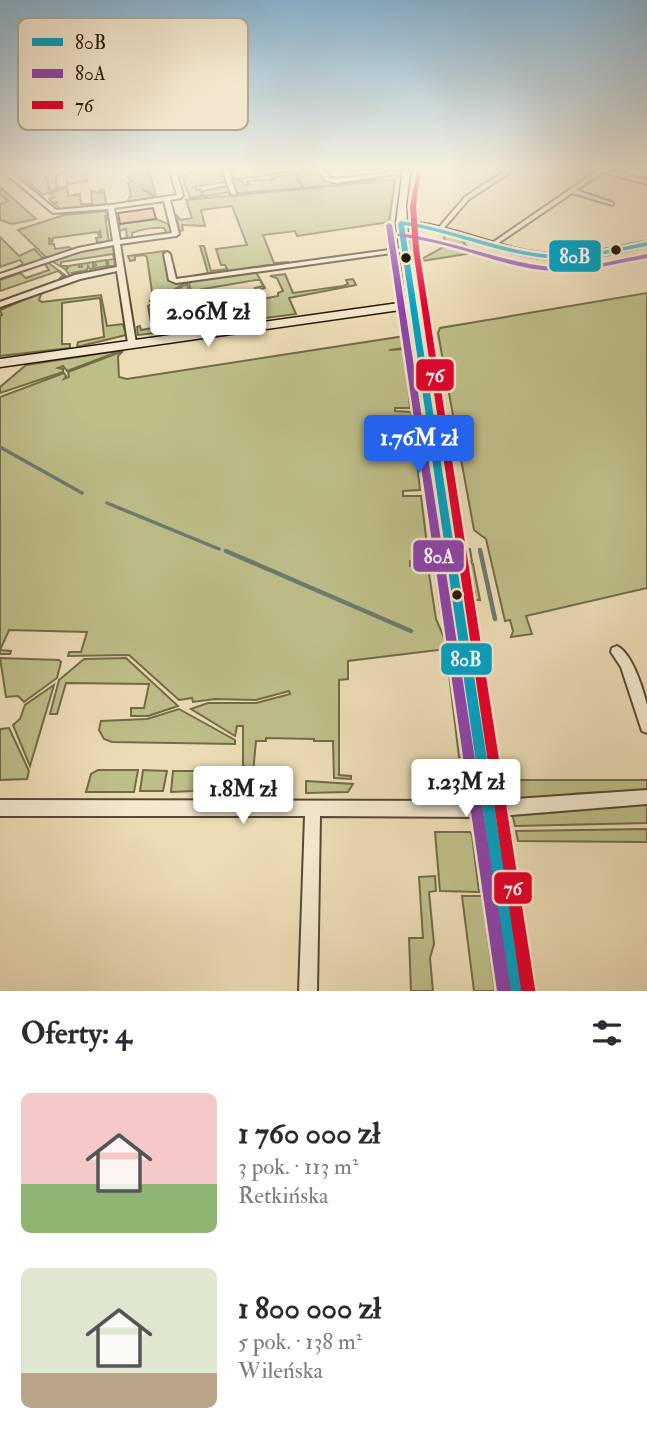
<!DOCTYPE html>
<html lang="pl">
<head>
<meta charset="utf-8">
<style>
	:root { --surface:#fff; --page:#f7f7f7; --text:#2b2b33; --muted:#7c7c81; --accent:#2563eb }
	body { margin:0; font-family:"IM FELL Double Pica",serif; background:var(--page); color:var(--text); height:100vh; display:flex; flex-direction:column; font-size:26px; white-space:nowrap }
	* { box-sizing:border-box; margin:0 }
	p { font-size:23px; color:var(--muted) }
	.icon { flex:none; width:38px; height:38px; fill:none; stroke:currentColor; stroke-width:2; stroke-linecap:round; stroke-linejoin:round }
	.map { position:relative; height:991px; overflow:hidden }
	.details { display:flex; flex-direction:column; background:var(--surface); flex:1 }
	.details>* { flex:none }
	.price { position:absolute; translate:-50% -60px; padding:0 16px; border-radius:7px; background:#fff; color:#222; font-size:23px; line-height:46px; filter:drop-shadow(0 2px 4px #0008) }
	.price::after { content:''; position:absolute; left:50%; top:42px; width:21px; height:16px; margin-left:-10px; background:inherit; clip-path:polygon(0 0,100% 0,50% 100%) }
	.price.current { background:var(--accent); color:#fff }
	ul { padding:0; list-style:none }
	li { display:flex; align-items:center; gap:21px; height:175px; padding:0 21px }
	li span { display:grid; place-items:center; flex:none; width:196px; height:140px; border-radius:10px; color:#555 }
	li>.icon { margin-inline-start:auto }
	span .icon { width:84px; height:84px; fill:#fffc; stroke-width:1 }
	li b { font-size:30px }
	h2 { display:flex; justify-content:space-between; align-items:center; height:84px; padding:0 21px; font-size:30px }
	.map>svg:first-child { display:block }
</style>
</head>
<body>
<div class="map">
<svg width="647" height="991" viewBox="0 0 647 991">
	<rect width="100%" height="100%" fill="#ecdcb5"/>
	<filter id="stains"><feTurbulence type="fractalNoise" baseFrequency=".00286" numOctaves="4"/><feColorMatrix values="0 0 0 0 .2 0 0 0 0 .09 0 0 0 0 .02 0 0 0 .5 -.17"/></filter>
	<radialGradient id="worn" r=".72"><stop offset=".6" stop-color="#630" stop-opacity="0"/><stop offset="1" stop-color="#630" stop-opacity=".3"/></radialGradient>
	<g fill="#bebe89" stroke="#726c48" stroke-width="2">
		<polygon points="26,168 48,168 47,172 50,168 71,168 72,172 90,172 87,173 87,181 67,184 65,173 56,175 56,188 62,187 51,192 45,174 50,192 43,195 17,172"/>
		<polygon points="137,168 148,168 156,196 142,189 157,199 127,201 131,195 128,183 132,182 128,177"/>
		<polygon points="179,168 183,175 191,174 189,168 205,168 210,172 206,168 220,168 220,171 224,171 220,173 220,176 225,176 231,192 204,196 203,191 228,186 226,182 195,186 196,190 200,189 202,196 190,198"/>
		<polygon points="231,168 313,168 319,174 325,186 384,179 304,188 296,174 306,173 310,175 309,173 312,172 310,169 238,179 246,185 249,184 247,181 258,180 262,182 260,180 273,180 272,178 282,176 285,179 284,176 294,174 303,188 238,193 231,184 236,183"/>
		<polygon points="395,180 389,222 297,236 295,231 263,235 274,263 289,262 193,276 208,273 200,246 204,246 211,271 227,269 225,265 221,265 216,249 247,245 232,206 201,210 205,226 182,225 183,230 179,232 177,216 181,220 192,218 186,200"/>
		<polygon points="67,186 68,196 80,194 81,204 92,204 91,191 102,193 100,190 104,190 106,204 57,210 59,208 54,204 58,202 53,203 49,199 54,197 49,194"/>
		<polygon points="0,187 36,219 12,224 0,220 0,204 8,201 0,194"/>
		<polygon points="105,211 109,216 107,219 105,215 109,243 97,242 96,238 101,237 100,230 99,236 97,232 53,238 52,243 49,237 49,244 54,244 55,249 69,247 73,250 48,259 18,230 64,215"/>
		<path d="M156,219l12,5 4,8 -11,3 5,-3 -2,-4c-9,-1 -23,1 -32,5v4l8,1 -13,1 -1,-10 -8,2 2,-7z"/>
		<polygon points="444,233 477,240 463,242 473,253 422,261 421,265 420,260 445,246"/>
		<polygon points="0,237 19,256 34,249 44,259 20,267 19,266 23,264 20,260 0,267"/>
		<polygon points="113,245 115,266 108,266 108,260 114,259 113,254 61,262 61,266 67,266 67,269 69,266 80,264 79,267 82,267 82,264 93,262 93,266 96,265 95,262 106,260 107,266 90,269 88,266 87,270 72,273 74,276 71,277 65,269 50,260 69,253"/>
		<polygon points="164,251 172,281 186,282 158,300 149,301 157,298 152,292 147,257 144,255 135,256 135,260 130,261 128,256"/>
		<polygon points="46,261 66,276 59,279 63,275 58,271 0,291 0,280 20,273 26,278 49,270 45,264"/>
		<polygon points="256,272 265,288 256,291 255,288 263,286 260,280 256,280 203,289 197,291 199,296 207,295 208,298 193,300 189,283 195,279"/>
		<polygon points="285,274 293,293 343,286 348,284 346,280 353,279 356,285 289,298 296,314 258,319 252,301 278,296 278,293 283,291 277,278 270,276"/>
		<polygon points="187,284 191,301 189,301 195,313 183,330 138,335 137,327 140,326 141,330 152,328 148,306"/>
		<polygon points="42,292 39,300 42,302 101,295 107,326 123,324 126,335 77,347 78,342 104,337 100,298 62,303 62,344 70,344 70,348 0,356 0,316 2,315 0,310"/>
		<polygon points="647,293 647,588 526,616 532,634 511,637 513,631 510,620 505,621 486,539 474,530 438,333 440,328"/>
		<polygon points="218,305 225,324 185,329 202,307 203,311 219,308"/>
		<polygon points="427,333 435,359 433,360 436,360 443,400 440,401 444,405 440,406 444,406 450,443 444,443 432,372 429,372 423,334"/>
		<polygon points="405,336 405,348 389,350 405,349 410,408 395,408 395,411 411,412 420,490 403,491 403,496 421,496 429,561 410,561 410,566 428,567 436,619 449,649 463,757 459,757 446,649 348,661 348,679 339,680 339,775 351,776 351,779 334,778 333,741 314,741 314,739 266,738 266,741 256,741 253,773 243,765 243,726 237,726 235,736 191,709 208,703 256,703 290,694 289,691 256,700 215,699 193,702 192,698 179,700 129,655 68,656 69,652 81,652 87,632 9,630 0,650 11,651 10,654 0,654 0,397 64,373 66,376 64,379 69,377 68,372 123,351 118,356 119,377 127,379"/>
		<polygon points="123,350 67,371 63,366 58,368 63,369 63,372 0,393 0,387 26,365"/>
		<polygon points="415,411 420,411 431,492 425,492"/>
		<polygon points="425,496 432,496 441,562 433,562"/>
		<polygon points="470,549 472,561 469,562 473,564 480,600 474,600 475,592 468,588 458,552"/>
		<polygon points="434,567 442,567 453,644 441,615"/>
		<polygon points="0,658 59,660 61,662 57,678 24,702 18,696 6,697"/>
		<polygon points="126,658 178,706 148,716 131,716 131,708 144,708 149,684 66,683 57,714 50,714 59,680 84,659"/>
		<polygon points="54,685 30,766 13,725 20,719 25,705"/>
		<polygon points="179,709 235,740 235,744 112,742 104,739 99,730 101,721 147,719"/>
		<polygon points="9,728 29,771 27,779 0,780 0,729"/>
		<polygon points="98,770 138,770 134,792 86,792 91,774"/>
		<polygon points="143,770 167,771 163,791 140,791"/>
		<polygon points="173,771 197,771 194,791 171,792"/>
		<polygon points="203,771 228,773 226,793 201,793"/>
		<polygon points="512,780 647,780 647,791 581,793 511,801"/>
		<polygon points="306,781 353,784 348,792 306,793"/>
		<polygon points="647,804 647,823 515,826 512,813 536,814"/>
		<polygon points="647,829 647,842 518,841 516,831"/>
		<polygon points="435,832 470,832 472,835 479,892 440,891"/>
		<polygon points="435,876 436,891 429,892 434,944 430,958 433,991 411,991 409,938 423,938 419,877"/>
		<polygon points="462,896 482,896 495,991 474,991"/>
	</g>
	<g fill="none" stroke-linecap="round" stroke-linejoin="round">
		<g stroke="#6d7a70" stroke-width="3.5">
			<polyline points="0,447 82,493"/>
			<polyline points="107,503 219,549"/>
		</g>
		<g stroke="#6d7a70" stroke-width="4.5">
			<polyline points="480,550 495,619"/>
			<polyline points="226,551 411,631"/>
		</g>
	</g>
	<polygon fill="#dda489" stroke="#271907" stroke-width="2" points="153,208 156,219 120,224 118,213"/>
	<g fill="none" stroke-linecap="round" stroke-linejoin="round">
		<g stroke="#584a32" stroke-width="4">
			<g id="street">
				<path d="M169,168h6l8,27 -2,3 -11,2 9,34 -3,2 -56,8 16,99 -1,2h-6l-1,-2 -11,-72 -37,8 -80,28v-5l75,-27 42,-8 -3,-22 -33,6 -81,27v-4l78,-26 35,-7 -5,-32 -55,4 -48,-40 -5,1v-4h8l48,40 55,-5 66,-10zM164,201l8,32 -52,7 -6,-32z"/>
				<polygon points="222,168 228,168 236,195 231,194"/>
				<polygon points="317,168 323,168 329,178 337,179 406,170 409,172 337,183 325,180"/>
				<polygon points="509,168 517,168 469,199 444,228 440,228 440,226 465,197"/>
				<polygon points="603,168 647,180 647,184 603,172 576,190 613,203 613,205 572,193 497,244 492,243 600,169"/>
				<polygon points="404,248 406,249 406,251 176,283 169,280 164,254 167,252 170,254 176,279"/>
				<path d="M617,646c15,7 26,43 30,59 0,9 0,19 0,28l-5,-2 -21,-64 -10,-15 1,-4z"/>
				<polygon points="647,790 647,804 487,817 320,816 317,991 299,991 305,816 0,816 0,800 487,801"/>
			</g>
		</g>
		<g stroke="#271907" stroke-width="3">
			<path id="secondary" d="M403,168h8l-5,37 1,16c47,4 90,27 138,32 34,4 68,-6 102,-12v6c-33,6 -68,16 -102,12 -47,-5 -90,-28 -138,-32l122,764h-26l-96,-682 -407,58v-8l406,-57 -10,-79z"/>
		</g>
		<use href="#street" fill="#f3e8cf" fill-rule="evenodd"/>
		<use href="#secondary" fill="#f3e8cf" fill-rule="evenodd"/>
		<g stroke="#f3e8cf" stroke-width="5">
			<path id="bus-1" d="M401,221c49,7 95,28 143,33 35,4 69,-5 103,-12v4c-33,6 -67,15 -101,12 -49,-5 -94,-26 -142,-33l119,766h-14l-111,-768z"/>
		</g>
		<g stroke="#f3e8cf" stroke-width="5">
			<g id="bus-2">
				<polygon points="389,223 392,225 511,991 497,991 386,225"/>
				<path d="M400,233c25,4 49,10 73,17 26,7 52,15 79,17 32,2 64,-7 95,-13v4c-30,5 -60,14 -91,13 -36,-1 -71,-15 -105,-24 -18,-5 -35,-8 -53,-11l-1,-1z"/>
			</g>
		</g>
		<g stroke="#f3e8cf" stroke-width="5">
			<polygon id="bus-3" points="419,169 421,170 416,206 419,249 535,989 535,991 521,991 521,989 413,249 410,206 417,170"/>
		</g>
		<use href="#bus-1" fill="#02a2c4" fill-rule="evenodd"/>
		<use href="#bus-2" fill="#8e44ad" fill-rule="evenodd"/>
		<use href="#bus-3" fill="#e4002b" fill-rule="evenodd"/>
	</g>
	<linearGradient id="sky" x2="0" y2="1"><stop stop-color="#89b6d4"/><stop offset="0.55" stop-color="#f6efde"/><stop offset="1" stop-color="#f6efde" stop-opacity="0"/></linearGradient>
	<rect width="647" height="307" fill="url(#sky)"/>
	<g fill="#271907" stroke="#f3e8cf" stroke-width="2.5">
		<circle cx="616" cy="250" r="6"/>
		<circle cx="406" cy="258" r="6"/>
		<circle cx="457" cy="595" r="6"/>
	</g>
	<rect x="18" y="18" width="230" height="112" rx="10" fill="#f3e8cf" stroke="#b6aa93" stroke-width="2"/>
	<rect x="32" y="38" width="31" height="8" fill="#02a2c4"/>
	<rect x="32" y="69" width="31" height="9" fill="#8e44ad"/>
	<rect x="32" y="101" width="31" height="8" fill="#e4002b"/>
	<g font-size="19" fill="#271907">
		<text x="75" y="49">80B</text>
		<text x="75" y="80">80A</text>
		<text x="75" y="112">76</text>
	</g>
	<g stroke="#f3e8cf" stroke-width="2.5">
		<rect x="548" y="239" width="54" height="34" rx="7" fill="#02a2c4"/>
		<rect x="415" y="358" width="40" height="34" rx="7" fill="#e4002b"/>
		<rect x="412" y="539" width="53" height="34" rx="7" fill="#8e44ad"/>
		<rect x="440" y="642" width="53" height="34" rx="7" fill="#02a2c4"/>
		<rect x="493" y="871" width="40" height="34" rx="7" fill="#e4002b"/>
	</g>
	<g font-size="19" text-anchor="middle" font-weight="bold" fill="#fff">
		<text x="575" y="263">80B</text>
		<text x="435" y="382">76</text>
		<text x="439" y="563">80A</text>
		<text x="466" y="666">80B</text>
		<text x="513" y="895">76</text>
	</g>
	<rect width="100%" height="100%" filter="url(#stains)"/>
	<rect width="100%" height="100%" fill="url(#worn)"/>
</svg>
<b class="price" style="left:208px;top:349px">2.06M zł</b>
<b class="price current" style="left:419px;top:475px">1.76M zł</b>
<b class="price" style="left:466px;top:819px">1.23M zł</b>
<b class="price" style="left:243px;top:826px">1.8M zł</b>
</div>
<section class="details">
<h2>Oferty: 4<svg class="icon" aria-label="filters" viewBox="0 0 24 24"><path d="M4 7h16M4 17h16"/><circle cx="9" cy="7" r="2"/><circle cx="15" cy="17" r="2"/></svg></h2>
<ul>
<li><span style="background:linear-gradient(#f6c9c9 65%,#8fb573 0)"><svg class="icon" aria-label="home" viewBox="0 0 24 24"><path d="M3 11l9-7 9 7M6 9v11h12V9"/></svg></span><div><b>1 760 000 zł</b><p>3 pok. · 113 m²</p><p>Retkińska</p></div></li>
<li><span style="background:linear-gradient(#dfe7d0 75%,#b9a48a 0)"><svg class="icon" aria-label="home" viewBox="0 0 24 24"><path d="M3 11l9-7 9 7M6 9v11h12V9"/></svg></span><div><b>1 800 000 zł</b><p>5 pok. · 138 m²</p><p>Wileńska</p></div></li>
</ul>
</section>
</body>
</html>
